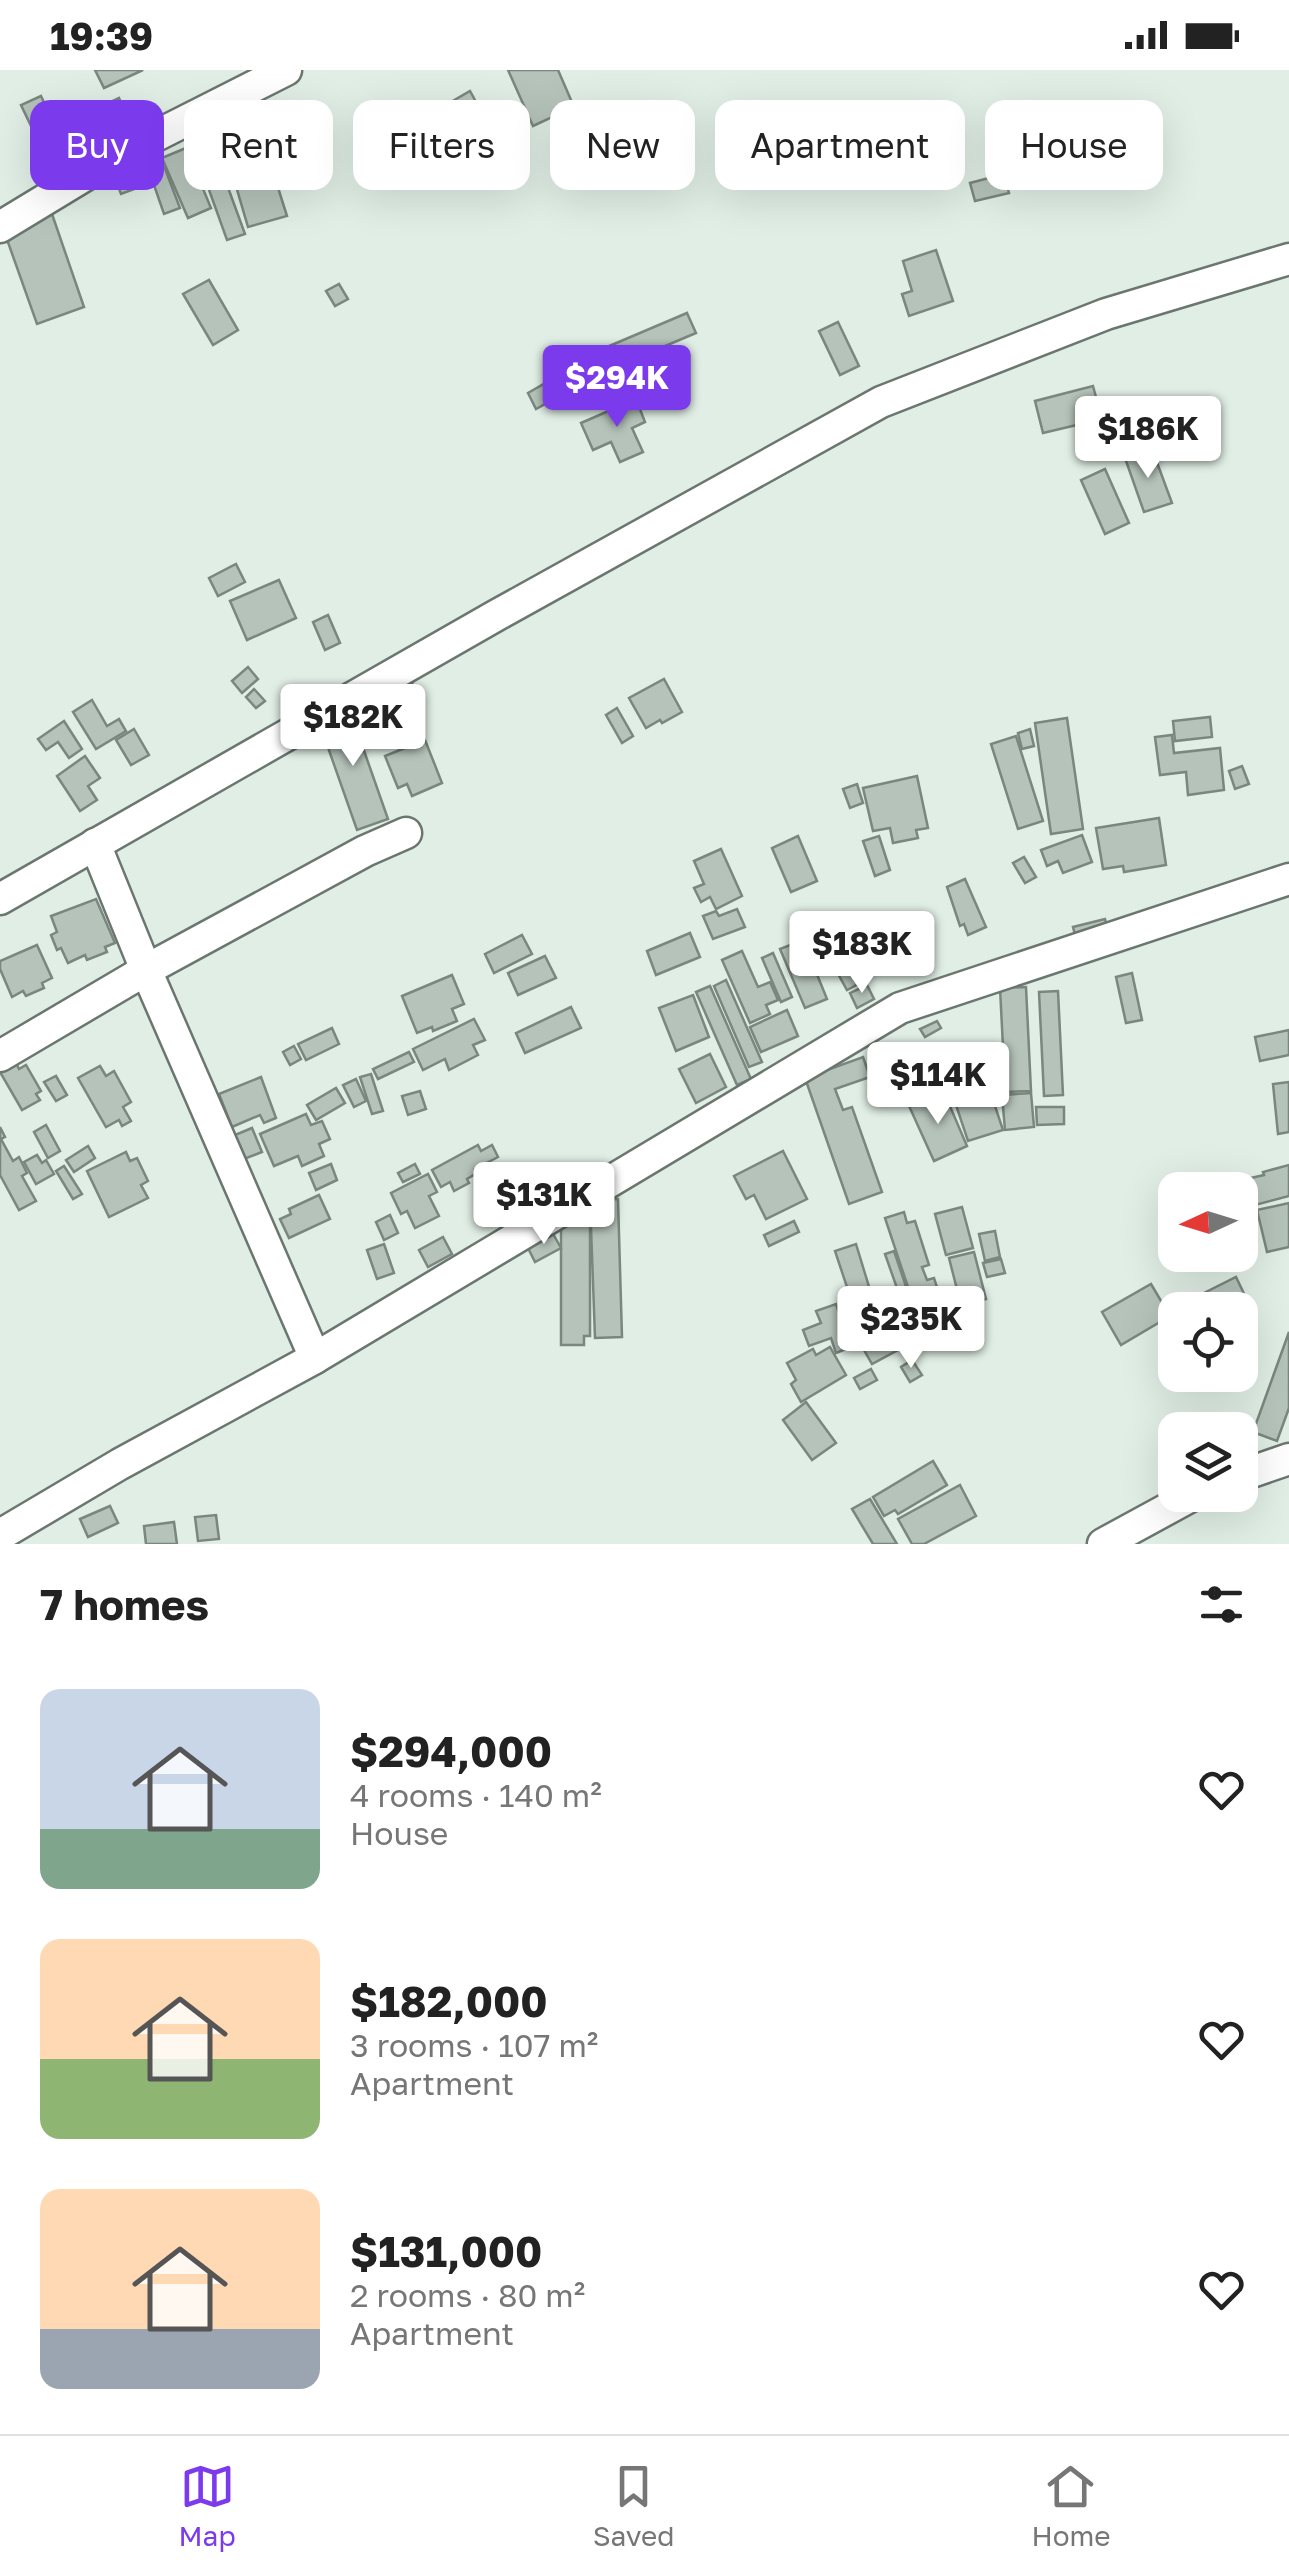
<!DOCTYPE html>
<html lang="en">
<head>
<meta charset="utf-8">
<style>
	:root { --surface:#fff; --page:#f6f6f6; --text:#222; --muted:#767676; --line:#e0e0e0; --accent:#7c3aed }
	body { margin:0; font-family:"Golos Text",sans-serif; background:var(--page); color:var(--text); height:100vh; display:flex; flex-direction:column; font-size:38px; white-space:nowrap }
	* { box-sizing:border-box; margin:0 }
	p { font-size:32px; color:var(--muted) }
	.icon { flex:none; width:55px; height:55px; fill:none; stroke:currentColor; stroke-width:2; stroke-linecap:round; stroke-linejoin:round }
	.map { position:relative; height:1474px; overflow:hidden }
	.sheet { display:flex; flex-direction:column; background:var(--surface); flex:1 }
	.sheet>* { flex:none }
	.guide { position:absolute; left:30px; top:30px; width:1230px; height:90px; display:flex; gap:20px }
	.needle { width:65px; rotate:266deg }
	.tools { position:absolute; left:1158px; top:1102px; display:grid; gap:20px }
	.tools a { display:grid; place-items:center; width:100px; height:100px; border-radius:20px; background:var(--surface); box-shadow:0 10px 40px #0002; font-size:50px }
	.price { position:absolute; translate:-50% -85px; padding:0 22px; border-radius:10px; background:#fff; color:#222; font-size:32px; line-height:65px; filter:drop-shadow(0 2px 5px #0008) }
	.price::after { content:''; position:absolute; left:50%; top:60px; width:30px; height:22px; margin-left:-15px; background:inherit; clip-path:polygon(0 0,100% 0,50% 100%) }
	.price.active { background:var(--accent); color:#fff }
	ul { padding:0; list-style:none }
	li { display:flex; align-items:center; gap:30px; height:250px; padding:0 40px }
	li span { display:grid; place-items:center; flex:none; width:280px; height:200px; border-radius:20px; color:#555 }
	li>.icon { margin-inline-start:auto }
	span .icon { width:120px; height:120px; fill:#fffc; stroke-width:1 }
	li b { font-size:42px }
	h2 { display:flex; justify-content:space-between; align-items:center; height:120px; padding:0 40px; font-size:42px }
	.chip { padding:0 35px; border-radius:20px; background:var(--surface); box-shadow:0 10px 40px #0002; font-size:35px; line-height:90px }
	.chip.active { background:var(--accent); color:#fff }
	.status { display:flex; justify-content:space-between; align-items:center; height:70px; padding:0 50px; background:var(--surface); direction:ltr }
	.status svg { height:28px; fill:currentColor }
	.menu { display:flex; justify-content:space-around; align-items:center; height:140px; border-top:2px solid var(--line); background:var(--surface); font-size:28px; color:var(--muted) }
	.menu a { display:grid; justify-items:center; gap:5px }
	.menu .active { color:var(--accent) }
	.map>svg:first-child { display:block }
</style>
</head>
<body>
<div class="status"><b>19:39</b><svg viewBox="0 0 49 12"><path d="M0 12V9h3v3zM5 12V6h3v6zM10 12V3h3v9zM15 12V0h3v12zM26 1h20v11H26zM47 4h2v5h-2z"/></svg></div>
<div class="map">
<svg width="1289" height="1474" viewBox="0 0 1289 1474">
	<rect width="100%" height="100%" fill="#e0eee5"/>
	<g fill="#b5c3ba" stroke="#7a867e" stroke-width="2.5">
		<polygon points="95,0 143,0 104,18"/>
		<polygon points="508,0 558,0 574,37 533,56"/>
		<polygon points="470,21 496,68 465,85 439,39"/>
		<polygon points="41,26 74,97 55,106 21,35"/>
		<polygon points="119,28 135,65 120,72 104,35"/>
		<polygon points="245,54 252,78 220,87 213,62"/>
		<polygon points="882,59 892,100 875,104 870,80 850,84 846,67"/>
		<polygon points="207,60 245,164 227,170 190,67"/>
		<polygon points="840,74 851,104 833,111 822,81"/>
		<polygon points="186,78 211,138 188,148 162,88"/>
		<polygon points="159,83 180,138 164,144 153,112 121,124 112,101"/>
		<polygon points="1004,104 1009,123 975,131 970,113"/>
		<polygon points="274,105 287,146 248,157 236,116"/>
		<polygon points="52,144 84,237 37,254 4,161"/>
		<polygon points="936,180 953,231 909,246 902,224 912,221 903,191"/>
		<polygon points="209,210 238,260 213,275 183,224"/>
		<polygon points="339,214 348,229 335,236 326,221"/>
		<polygon points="687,243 696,263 582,311 574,291"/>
		<polygon points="838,252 859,296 840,305 819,261"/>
		<polygon points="638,302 652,314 639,328 626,317"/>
		<polygon points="563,303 572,319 536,339 528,323"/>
		<polygon points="1093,316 1102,349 1043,363 1035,331"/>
		<polygon points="636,329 645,352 632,358 643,382 620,392 611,372 593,380 581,353"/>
		<polygon points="1152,379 1172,433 1144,442 1125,388"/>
		<polygon points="1105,399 1129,453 1105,464 1081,410"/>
		<polygon points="236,494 245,512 218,526 209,508"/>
		<polygon points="279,510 296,548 247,570 230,531"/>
		<polygon points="328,545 340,573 325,580 313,552"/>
		<polygon points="248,597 258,609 242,623 232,611"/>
		<polygon points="410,609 421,632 396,643 386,620"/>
		<polygon points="664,609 682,642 662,653 660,650 646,658 629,628"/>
		<polygon points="254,619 265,631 256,638 246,627"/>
		<polygon points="92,630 107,656 119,649 126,661 96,679 73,642"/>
		<polygon points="349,638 388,749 357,760 318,649"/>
		<polygon points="617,638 633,666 622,673 606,645"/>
		<polygon points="1210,647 1212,667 1175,671 1173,651"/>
		<polygon points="1067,648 1083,759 1051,764 1035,653"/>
		<polygon points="64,651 82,679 69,688 58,672 46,680 38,669"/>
		<polygon points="134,659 149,685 131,695 116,670"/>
		<polygon points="1030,659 1034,676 1022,679 1018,663"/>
		<polygon points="1172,665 1174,683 1220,678 1224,720 1188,725 1186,702 1160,705 1155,667"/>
		<polygon points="1016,666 1043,751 1018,759 991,674"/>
		<polygon points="425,670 442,713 412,726 407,714 398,718 385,686"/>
		<polygon points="85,686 100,708 88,716 97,730 80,741 57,706"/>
		<polygon points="1242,696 1249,714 1235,719 1229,701"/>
		<polygon points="917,706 928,758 916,760 918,768 893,773 890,758 873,761 863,718"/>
		<polygon points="857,714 863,733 850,738 843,719"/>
		<polygon points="1159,748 1166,795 1124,802 1123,796 1103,799 1096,758"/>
		<polygon points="1082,765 1092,792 1063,803 1058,791 1047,796 1041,780"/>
		<polygon points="798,766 817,811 791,822 772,778"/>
		<polygon points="879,766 890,800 875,806 863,771"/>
		<polygon points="721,779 742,826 716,839 710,827 701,832 694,818 704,814 694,791"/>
		<polygon points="1024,787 1036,807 1025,813 1013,793"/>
		<polygon points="965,809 986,857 968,865 964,854 960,856 947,817"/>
		<polygon points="96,829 115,873 105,877 107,882 87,890 85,885 68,893 61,878 57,880 51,865 57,862 51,846"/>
		<polygon points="737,839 745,857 713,869 703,846 716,841 719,846"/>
		<polygon points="1105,849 1110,865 1077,873 1073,857"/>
		<polygon points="838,857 841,864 818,873 815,866"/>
		<polygon points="690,863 700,887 656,905 647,881"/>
		<polygon points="522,865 532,884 494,903 485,884"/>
		<polygon points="803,870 827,929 805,938 780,879"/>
		<polygon points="37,875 52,908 42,913 44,918 26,926 23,921 12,927 0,899 0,891"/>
		<polygon points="742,881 758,917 770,912 778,930 766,935 770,944 750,953 722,890"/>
		<polygon points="773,883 792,927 781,932 762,888"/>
		<polygon points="545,886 556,908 518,925 508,903"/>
		<polygon points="854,893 864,911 847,920 837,902"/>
		<polygon points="1132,903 1142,950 1126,953 1116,907"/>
		<polygon points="452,905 464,934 452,939 457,951 433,961 432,957 417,963 402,926"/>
		<polygon points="726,910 762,992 749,997 714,916"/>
		<polygon points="867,915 874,929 857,938 850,923"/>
		<polygon points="710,916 751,1009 737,1015 696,922"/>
		<polygon points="1026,917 1031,1021 1005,1022 1004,1012 997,1012 996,998 1004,997 1000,918"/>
		<polygon points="1058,921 1063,1025 1044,1026 1039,922"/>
		<polygon points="693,925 709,967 676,981 659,938"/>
		<polygon points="571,937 581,958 525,983 516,963"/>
		<polygon points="787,940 798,966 761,982 750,957"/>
		<polygon points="474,949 485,970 473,975 478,985 449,1000 445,989 423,1000 413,979"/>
		<polygon points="937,951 941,958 925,967 920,959"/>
		<polygon points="332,958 339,974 306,990 298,974"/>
		<polygon points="1289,960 1289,985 1260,991 1255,967"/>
		<polygon points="294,976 301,989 290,995 283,982"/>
		<polygon points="409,982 414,992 378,1009 373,999"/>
		<polygon points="955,983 957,988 960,987 967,1005 964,1006 969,1021 952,1027 938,990"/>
		<polygon points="710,984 726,1017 696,1033 679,999"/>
		<polygon points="863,987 870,1007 835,1019 843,1040 852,1037 882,1122 849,1134 805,1008"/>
		<polygon points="16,993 19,999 26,995 41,1021 36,1024 40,1030 22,1040 0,1002"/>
		<polygon points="100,996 106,1006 114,1001 131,1032 123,1037 131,1051 122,1056 119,1050 106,1057 78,1008"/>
		<polygon points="371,1004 383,1041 372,1044 360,1007"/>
		<polygon points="56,1006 67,1025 56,1031 44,1012"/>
		<polygon points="261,1007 276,1048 264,1053 260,1045 232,1057 219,1024"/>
		<polygon points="356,1009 366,1031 354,1037 343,1015"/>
		<polygon points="1289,1012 1289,1062 1278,1064 1273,1014"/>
		<polygon points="336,1018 345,1033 316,1050 307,1035"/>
		<polygon points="989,1018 1003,1060 968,1071 954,1029"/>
		<polygon points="420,1021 426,1039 408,1045 402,1026"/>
		<polygon points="938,1023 944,1037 949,1034 967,1076 934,1091 909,1036"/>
		<polygon points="1031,1023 1034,1057 1005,1060 1002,1025"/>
		<polygon points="1036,1037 1064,1037 1064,1054 1037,1055"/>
		<polygon points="306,1044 311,1055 322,1051 330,1069 319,1074 324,1086 302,1096 298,1086 274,1096 260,1064"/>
		<polygon points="46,1055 60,1081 48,1088 34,1062"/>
		<polygon points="0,1057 5,1067 1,1069 13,1091 19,1087 27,1103 22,1106 36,1131 19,1140 0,1105"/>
		<polygon points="252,1058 262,1082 244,1089 235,1065"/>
		<polygon points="478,1075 481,1081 492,1075 498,1087 475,1099 477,1103 467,1109 469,1113 454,1121 450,1112 441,1117 432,1100"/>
		<polygon points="88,1076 95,1088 74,1102 66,1090"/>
		<polygon points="783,1081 807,1129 766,1149 754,1125 746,1129 734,1106"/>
		<polygon points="126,1082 130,1091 137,1088 148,1111 141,1115 148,1128 109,1147 87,1101"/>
		<polygon points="37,1085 42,1093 46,1090 54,1104 36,1114 24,1092"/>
		<polygon points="331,1094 337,1110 316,1120 309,1103"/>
		<polygon points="415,1094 420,1104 403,1112 398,1103"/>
		<polygon points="1289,1095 1289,1126 1240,1139 1240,1120 1202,1119 1264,1105 1263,1102"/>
		<polygon points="64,1096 82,1124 73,1129 56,1101"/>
		<polygon points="428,1104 437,1122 429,1126 439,1146 415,1158 407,1141 401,1144 391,1123"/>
		<polygon points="319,1125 330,1149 289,1168 280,1149 291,1144 289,1139"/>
		<polygon points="618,1129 622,1267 595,1268 590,1130"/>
		<polygon points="1289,1133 1289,1177 1267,1182 1257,1140"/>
		<polygon points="962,1137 973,1178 946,1185 935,1144"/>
		<polygon points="904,1142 907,1153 915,1151 929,1195 922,1197 927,1210 934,1208 947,1248 938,1252 940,1259 924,1265 885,1148"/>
		<polygon points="390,1145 398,1163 384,1170 376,1152"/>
		<polygon points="561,1149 590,1149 590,1266 584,1266 584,1275 561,1275"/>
		<polygon points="794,1151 799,1162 769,1176 764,1165"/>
		<polygon points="995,1161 1000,1187 985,1191 979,1164"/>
		<polygon points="552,1162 561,1178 535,1192 527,1176"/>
		<polygon points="443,1167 452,1184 428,1197 419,1180"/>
		<polygon points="384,1174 394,1203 377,1209 367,1180"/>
		<polygon points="856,1174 870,1220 850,1226 835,1181"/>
		<polygon points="894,1181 921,1261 913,1264 909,1251 899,1255 888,1225 898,1221 885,1184"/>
		<polygon points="974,1182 986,1229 961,1235 949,1188"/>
		<polygon points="1001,1189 1005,1203 987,1207 983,1193"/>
		<polygon points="1236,1207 1248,1232 1233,1240 1207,1240 1200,1225"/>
		<polygon points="1151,1214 1170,1246 1121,1275 1102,1242"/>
		<polygon points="836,1234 851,1277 836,1283 831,1268 809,1276 803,1260 821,1253 816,1241"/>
		<polygon points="882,1257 887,1267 901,1259 909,1274 872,1294 864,1280 872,1275 867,1266"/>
		<polygon points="1289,1262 1289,1338 1277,1371 1253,1362"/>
		<polygon points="830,1277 846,1305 801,1332 791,1314 796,1310 787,1293 813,1279 816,1285"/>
		<polygon points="912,1290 922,1305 910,1312 901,1297"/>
		<polygon points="871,1299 877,1310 860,1319 854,1308"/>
		<polygon points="806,1332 836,1373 812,1390 783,1350"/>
		<polygon points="933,1391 947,1415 898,1444 895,1440 884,1446 873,1427"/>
		<polygon points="960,1415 976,1446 924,1474 912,1474 898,1449"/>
		<polygon points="870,1429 897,1474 873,1474 852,1439"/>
		<polygon points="110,1436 118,1453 88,1467 80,1449"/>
		<polygon points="216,1445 219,1469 198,1471 195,1447"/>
		<polygon points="174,1452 177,1474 146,1474 144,1456"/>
	</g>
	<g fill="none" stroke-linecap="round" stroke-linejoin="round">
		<g stroke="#6a766e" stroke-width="35">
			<g id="minor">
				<polyline points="0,157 122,83 286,0"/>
				<polyline points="95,774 146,900 315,1288"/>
				<polyline points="0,829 497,545 881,332 1106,244 1289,189"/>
				<polyline points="0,986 146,900 365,781 406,763"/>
				<polyline points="1240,1406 1289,1389"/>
				<polyline points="0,1465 120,1394 315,1288 900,938 1289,809"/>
				<polyline points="1103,1474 1193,1425"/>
			</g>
		</g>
		<use href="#minor" stroke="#fff" stroke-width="30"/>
	</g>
</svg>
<div class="tools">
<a><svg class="needle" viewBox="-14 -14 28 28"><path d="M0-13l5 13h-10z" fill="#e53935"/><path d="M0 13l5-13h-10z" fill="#767676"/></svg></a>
<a><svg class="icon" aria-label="locate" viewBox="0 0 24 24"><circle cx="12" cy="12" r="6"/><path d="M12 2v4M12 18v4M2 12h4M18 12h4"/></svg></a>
<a><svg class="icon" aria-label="layers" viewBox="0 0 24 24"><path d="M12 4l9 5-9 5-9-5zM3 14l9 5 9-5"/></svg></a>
</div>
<b class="price active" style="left:617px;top:360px">$294K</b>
<b class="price" style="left:1148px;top:411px">$186K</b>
<b class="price" style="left:353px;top:699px">$182K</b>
<b class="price" style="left:862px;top:926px">$183K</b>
<b class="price" style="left:938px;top:1057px">$114K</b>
<b class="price" style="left:544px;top:1177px">$131K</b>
<b class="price" style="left:911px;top:1301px">$235K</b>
<div class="guide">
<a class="chip active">Buy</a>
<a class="chip">Rent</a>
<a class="chip">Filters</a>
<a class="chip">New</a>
<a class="chip">Apartment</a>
<a class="chip">House</a>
</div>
</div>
<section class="sheet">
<h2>7 homes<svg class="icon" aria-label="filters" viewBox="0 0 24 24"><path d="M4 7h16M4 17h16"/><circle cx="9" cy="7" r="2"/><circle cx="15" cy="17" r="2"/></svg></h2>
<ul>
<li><span style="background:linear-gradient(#c9d6e8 70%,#7fa58c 0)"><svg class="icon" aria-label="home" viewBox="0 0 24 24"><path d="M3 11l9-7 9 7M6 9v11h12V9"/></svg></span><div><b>$294,000</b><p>4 rooms · 140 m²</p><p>House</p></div><svg class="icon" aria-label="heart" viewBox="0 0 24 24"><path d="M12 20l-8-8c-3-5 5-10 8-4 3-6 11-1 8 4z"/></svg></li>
<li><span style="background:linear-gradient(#ffd9b3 60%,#8fb573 0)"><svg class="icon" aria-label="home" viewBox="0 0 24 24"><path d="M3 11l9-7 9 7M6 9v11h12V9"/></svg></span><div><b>$182,000</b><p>3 rooms · 107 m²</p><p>Apartment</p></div><svg class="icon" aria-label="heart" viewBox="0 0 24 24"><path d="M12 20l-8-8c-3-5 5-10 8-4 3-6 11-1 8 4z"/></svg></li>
<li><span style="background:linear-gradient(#ffd9b3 70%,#9aa5b1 0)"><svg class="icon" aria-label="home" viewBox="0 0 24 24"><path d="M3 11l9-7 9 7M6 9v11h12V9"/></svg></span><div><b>$131,000</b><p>2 rooms · 80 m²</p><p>Apartment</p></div><svg class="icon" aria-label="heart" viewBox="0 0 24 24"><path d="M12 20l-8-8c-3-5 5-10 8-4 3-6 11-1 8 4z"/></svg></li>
</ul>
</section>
<nav class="menu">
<a class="active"><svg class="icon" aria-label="map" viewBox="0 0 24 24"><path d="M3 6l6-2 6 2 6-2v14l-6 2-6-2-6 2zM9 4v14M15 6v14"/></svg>Map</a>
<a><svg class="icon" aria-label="saved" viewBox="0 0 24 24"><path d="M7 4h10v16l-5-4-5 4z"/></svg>Saved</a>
<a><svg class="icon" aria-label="home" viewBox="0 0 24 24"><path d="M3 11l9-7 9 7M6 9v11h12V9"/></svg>Home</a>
</nav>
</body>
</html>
